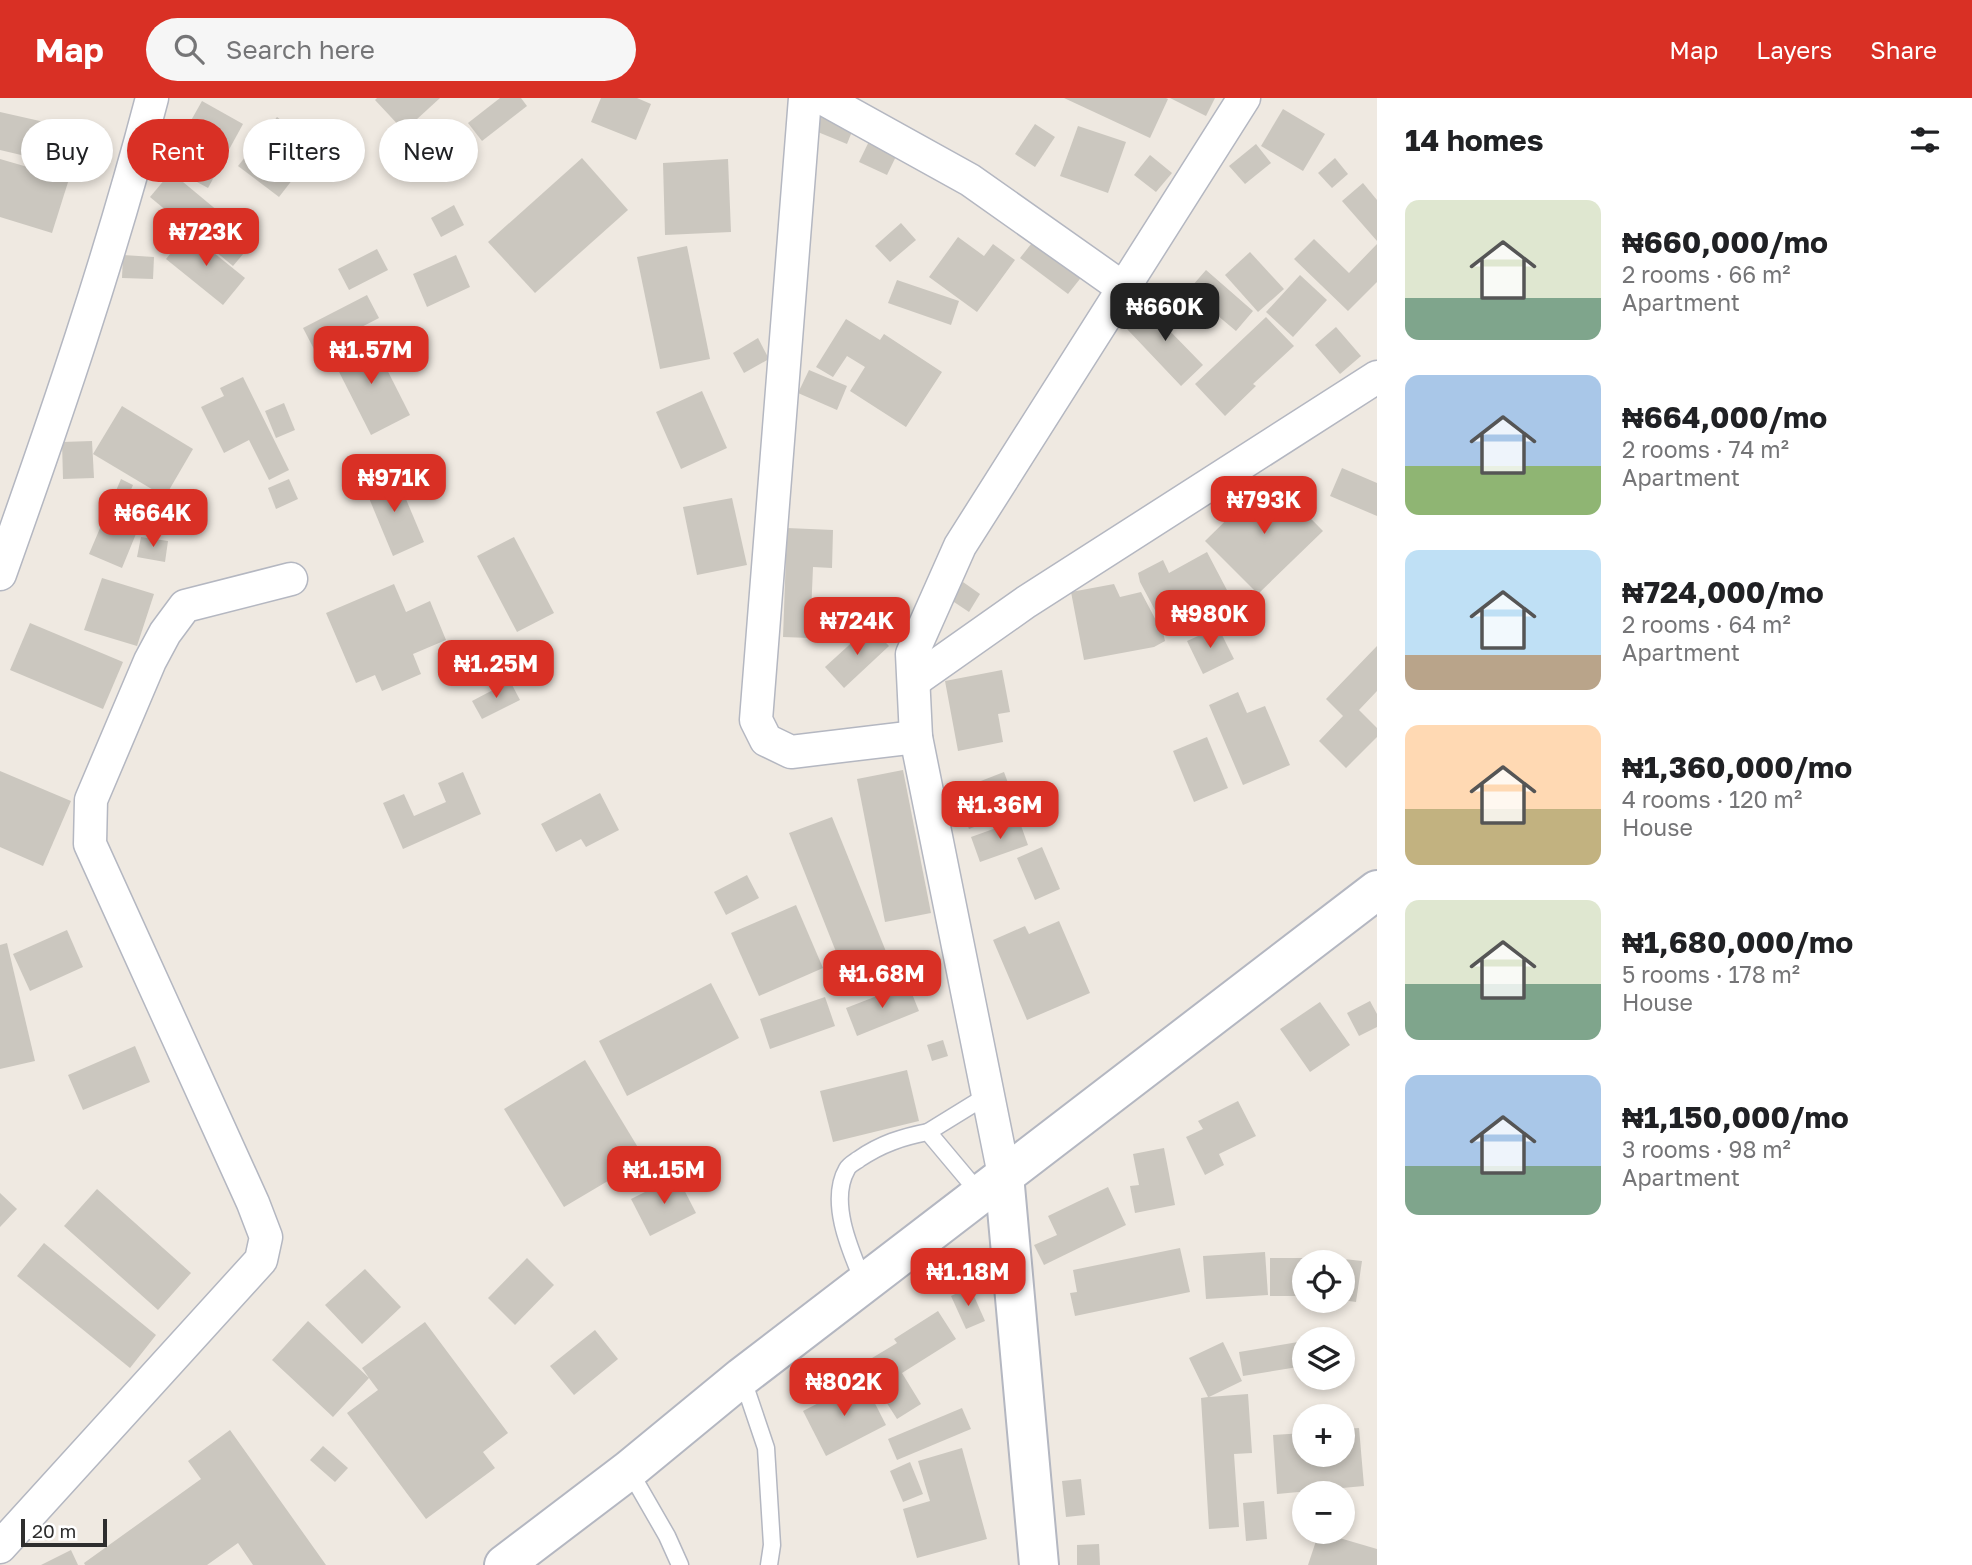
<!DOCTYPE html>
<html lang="en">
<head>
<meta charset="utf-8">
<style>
	:root { --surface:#fff; --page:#f6f6f6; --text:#202124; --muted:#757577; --accent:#d93025 }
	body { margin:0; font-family:"Golos Text",sans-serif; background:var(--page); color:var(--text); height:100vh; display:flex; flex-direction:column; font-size:26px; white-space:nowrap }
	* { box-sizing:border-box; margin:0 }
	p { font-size:23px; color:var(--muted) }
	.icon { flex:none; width:38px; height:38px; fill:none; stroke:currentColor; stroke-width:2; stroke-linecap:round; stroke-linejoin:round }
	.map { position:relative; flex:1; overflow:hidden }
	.drawer { display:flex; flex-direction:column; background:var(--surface); width:595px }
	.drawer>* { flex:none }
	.guide { position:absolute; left:21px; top:21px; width:665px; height:63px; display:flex; gap:14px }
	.buttons { position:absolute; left:1292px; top:1152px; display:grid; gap:14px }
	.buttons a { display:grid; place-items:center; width:63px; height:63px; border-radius:50%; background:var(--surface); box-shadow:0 4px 10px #0003; font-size:35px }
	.scale { position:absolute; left:21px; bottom:18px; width:86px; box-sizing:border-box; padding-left:7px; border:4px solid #2e2e2e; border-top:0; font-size:19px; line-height:24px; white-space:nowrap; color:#2e2e2e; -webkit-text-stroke:5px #fff; paint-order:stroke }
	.price { position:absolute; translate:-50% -60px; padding:0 16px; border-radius:14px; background:var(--accent); color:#fff; font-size:23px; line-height:46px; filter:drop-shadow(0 2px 4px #0008) }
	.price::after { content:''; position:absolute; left:50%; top:42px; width:21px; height:16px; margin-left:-10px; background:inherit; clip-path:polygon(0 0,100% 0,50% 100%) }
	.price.active { background:#222; color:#fff }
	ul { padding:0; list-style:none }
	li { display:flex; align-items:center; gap:21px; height:175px; padding:0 28px }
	li span { display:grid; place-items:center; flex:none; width:196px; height:140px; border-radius:14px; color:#555 }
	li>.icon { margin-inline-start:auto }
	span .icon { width:84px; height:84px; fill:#fffc; stroke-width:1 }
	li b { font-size:30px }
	h2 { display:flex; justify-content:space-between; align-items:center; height:84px; padding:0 28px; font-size:30px }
	.chip { padding:0 24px; border-radius:32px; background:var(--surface); box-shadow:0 4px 10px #0003; font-size:24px; line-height:63px }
	.chip.active { background:var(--accent); color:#fff }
	header { display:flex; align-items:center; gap:42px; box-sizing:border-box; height:98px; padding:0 35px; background:var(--accent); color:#fff }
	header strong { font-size:33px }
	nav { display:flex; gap:38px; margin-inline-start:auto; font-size:24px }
	.search { width:490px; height:63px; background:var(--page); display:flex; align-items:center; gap:18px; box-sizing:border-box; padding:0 24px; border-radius:38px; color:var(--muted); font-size:26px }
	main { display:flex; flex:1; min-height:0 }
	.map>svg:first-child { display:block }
</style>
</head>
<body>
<header>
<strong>Map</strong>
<div class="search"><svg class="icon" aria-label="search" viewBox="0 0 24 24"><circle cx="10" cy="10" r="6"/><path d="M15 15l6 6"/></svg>Search here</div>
<nav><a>Map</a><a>Layers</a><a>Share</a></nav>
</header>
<main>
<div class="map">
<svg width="1377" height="1467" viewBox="0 0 1377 1467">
	<rect width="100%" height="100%" fill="#efe9e1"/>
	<g fill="#cbc7bf">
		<polygon points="377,0 440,0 404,33 375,2"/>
		<polygon points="500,0 521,0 527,8 482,43 468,25"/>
		<polygon points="601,0 637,0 651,6 636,42 591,24"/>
		<polygon points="1064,0 1166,0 1168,1 1150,40"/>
		<polygon points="1170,0 1215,0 1206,18"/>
		<polygon points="202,3 243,26 208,90 166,67"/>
		<polygon points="824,3 859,16 847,46 813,32"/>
		<polygon points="1283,11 1325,36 1303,73 1261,48"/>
		<polygon points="0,14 102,37 93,74 0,52"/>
		<polygon points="277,19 317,50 279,99 238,68"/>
		<polygon points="1035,26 1055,39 1035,69 1015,56"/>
		<polygon points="1078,28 1126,44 1108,95 1060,78"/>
		<polygon points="874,33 902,46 887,77 859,64"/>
		<polygon points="1256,46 1271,65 1245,86 1229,68"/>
		<polygon points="1150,57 1172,75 1156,94 1134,77"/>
		<polygon points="582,60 628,112 535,195 488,144"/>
		<polygon points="1335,60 1348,76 1332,90 1318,75"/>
		<polygon points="0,61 69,81 52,135 0,119"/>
		<polygon points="728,61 731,134 665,137 663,65"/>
		<polygon points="171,74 254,143 233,168 150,99"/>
		<polygon points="1363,85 1377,102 1377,143 1342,103"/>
		<polygon points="454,107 464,127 441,139 431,120"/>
		<polygon points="901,125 916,142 890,164 875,148"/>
		<polygon points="188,134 245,180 223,207 166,161"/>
		<polygon points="1039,136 1087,172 1068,196 1020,160"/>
		<polygon points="958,139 984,158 993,146 1015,162 977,214 929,179"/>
		<polygon points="1314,141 1349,175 1377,146 1377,184 1348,213 1294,161"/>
		<polygon points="687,148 710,261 660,271 637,159"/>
		<polygon points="377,151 388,172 349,192 338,171"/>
		<polygon points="1250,154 1284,191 1258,214 1225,177"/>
		<polygon points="123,157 154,159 153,181 122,180"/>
		<polygon points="456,157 470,189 427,209 413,176"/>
		<polygon points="1206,172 1253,213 1236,233 1205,207 1196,217 1179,203"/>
		<polygon points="1300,177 1327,202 1293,239 1266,214"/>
		<polygon points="897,182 959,203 951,227 888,205"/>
		<polygon points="367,197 379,220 315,253 303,230"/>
		<polygon points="1159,201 1175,219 1165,228 1203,267 1181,288 1127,231"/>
		<polygon points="1266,219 1294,248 1253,286 1256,288 1225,318 1195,286"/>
		<polygon points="846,221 880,242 884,236 942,274 906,329 850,293 865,269 847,258 833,279 816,269"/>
		<polygon points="1336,229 1361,258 1340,276 1315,247"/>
		<polygon points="371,240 410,317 371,337 332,260"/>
		<polygon points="758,240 769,261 744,275 733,255"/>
		<polygon points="809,272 847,288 837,312 798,295"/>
		<polygon points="243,279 289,372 269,382 249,342 224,355 201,309 224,298 220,290"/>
		<polygon points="702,293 727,350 681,371 656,314"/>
		<polygon points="284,305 295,332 276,340 265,313"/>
		<polygon points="122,308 193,351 165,399 93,356"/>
		<polygon points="92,343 94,380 63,381 62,344"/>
		<polygon points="1342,370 1377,385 1377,418 1330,398"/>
		<polygon points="395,375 424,444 393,458 364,388"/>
		<polygon points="1270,379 1323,433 1258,496 1205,443"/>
		<polygon points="121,381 133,387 127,401 147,409 122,470 89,456"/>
		<polygon points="289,381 298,401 276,411 268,390"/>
		<polygon points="732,400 747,467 697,477 683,409"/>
		<polygon points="787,430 833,432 832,470 813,469 810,540 783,539"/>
		<polygon points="141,439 168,443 165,464 137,459"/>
		<polygon points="514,439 554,515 517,534 477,458"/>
		<polygon points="1207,454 1228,494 1209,504 1211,514 1198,521 1181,525 1163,534 1165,543 1154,549 1084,562 1071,494 1114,486 1120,499 1141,494 1159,528 1156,514 1140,484 1138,475 1163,462 1169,475"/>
		<polygon points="102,480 154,496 137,548 84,532"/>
		<polygon points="963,484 980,496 969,514 951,502"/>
		<polygon points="394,486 406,514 430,503 446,542 413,556 421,576 382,593 375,577 356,585 326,515"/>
		<polygon points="30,525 123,564 103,611 10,572"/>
		<polygon points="870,528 889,548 844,590 825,569"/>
		<polygon points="1218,529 1234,561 1203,576 1187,543"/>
		<polygon points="1377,548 1377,593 1359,612 1377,630 1377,639 1346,670 1319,643 1343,618 1326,601"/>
		<polygon points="1002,572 1010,614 998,616 1003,644 958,653 945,583"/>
		<polygon points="510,583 520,602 482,621 472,603"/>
		<polygon points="1238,594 1247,615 1265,608 1290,667 1243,687 1209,607"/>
		<polygon points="1207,639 1228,690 1194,704 1173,653"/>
		<polygon points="903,672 931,815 885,824 857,681"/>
		<polygon points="0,673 71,703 43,768 0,749"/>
		<polygon points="463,674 481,716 403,751 383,705 404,696 414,718 446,704 438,685"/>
		<polygon points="1004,674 1018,712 969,731 955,693"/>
		<polygon points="600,695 619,732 586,749 581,741 556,754 541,726"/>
		<polygon points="832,719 887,856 844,874 789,735"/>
		<polygon points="1019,722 1028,747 980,764 971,739"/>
		<polygon points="1042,749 1060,791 1035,802 1017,760"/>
		<polygon points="747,777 759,800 726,817 714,794"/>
		<polygon points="796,807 823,870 759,898 731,835"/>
		<polygon points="1059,823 1090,895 1027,922 993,842 1025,828 1029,836"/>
		<polygon points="67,832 83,869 30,893 13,856"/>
		<polygon points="7,845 35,963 0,971 0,847"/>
		<polygon points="711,885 739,940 627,998 599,943"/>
		<polygon points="908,886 919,913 857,938 846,910"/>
		<polygon points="825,899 835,928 770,951 760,921"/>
		<polygon points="1370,903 1377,916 1377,929 1359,938 1347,915"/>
		<polygon points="1320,904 1350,947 1310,974 1280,931"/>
		<polygon points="943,942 948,958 932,963 927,947"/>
		<polygon points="135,948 150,984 83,1012 68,977"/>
		<polygon points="585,962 645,1061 564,1109 504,1011"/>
		<polygon points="907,972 919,1023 833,1044 820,993"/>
		<polygon points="1238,1003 1256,1038 1219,1056 1224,1067 1205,1077 1186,1039 1203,1031 1198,1023"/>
		<polygon points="672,1050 680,1067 633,1091 624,1074"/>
		<polygon points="1164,1050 1175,1107 1135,1115 1130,1088 1139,1087 1133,1056"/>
		<polygon points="677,1078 696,1115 650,1138 631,1101"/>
		<polygon points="1108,1089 1126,1127 1044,1167 1034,1147 1057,1137 1048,1118"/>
		<polygon points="97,1091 191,1175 158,1212 64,1128"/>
		<polygon points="0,1095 17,1111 0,1129"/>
		<polygon points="44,1145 156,1237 130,1270 17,1178"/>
		<polygon points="1180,1150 1190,1194 1075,1218 1070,1195 1077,1194 1073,1172"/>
		<polygon points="1265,1154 1268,1197 1206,1201 1203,1158"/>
		<polygon points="527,1160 554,1187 515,1227 488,1200"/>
		<polygon points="1270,1160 1311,1160 1311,1164 1304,1164 1304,1198 1270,1198"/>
		<polygon points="1335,1160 1362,1163 1356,1204 1342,1202 1342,1164 1334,1164"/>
		<polygon points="365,1171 401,1209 362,1246 325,1207"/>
		<polygon points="970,1189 985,1223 966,1231 951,1198"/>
		<polygon points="938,1213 956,1241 902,1275 921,1306 897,1321 862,1266 897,1245 894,1241"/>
		<polygon points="308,1223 369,1280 362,1270 425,1224 508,1335 483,1354 495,1370 426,1421 347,1315 378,1292 369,1280 333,1319 272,1262"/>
		<polygon points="595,1232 618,1261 574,1297 550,1268"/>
		<polygon points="1304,1243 1304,1268 1243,1278 1239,1254"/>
		<polygon points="1223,1244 1242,1283 1209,1299 1248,1296 1252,1355 1234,1356 1239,1429 1209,1431 1201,1300 1208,1299 1189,1260"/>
		<polygon points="863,1282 886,1327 826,1358 803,1313"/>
		<polygon points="962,1310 971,1331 897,1362 888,1341"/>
		<polygon points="1359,1330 1364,1388 1277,1396 1273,1337 1304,1335 1304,1356 1342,1356 1342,1331"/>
		<polygon points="230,1332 326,1467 253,1467 238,1445 207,1467 85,1467 84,1465 201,1381 188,1363"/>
		<polygon points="323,1348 348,1370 335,1384 310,1362"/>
		<polygon points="962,1350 987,1441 917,1460 903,1411 930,1403 918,1363"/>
		<polygon points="910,1364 923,1396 903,1404 890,1373"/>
		<polygon points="1081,1381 1085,1417 1066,1419 1062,1383"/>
		<polygon points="1264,1403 1267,1441 1246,1443 1243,1405"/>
		<polygon points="1319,1434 1377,1451 1377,1467 1308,1467"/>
		<polygon points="1099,1446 1100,1467 1077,1467 1077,1447"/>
		<polygon points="71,1452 78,1467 41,1467"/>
	</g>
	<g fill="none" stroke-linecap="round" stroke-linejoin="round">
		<g stroke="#b4b7c1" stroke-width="19">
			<g id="service">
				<polyline points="928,1034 988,997"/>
				<path d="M864,1185c-13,-31 -36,-81 -17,-114 2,-4 8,-7 12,-10 22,-15 43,-22 69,-27l52,62"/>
				<polyline points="742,1279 766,1350 772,1447 769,1467"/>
				<polyline points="629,1372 667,1438 680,1467"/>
			</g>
		</g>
		<g stroke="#b4b7c1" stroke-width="35">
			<g id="minor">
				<polyline points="805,0 756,622 766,642 791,654 916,639"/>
				<polyline points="822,0 970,82 1123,190"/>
				<path d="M0,476c56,-157 110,-315 152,-476"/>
				<polyline points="914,583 1026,504 1377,279"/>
				<polyline points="1004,1077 916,639 912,556 960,448 1244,0"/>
				<polyline points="0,1449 261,1162 266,1139 253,1105 90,746 91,702 150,563 165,535 185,508 291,481"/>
			</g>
		</g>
		<g stroke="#b4b7c1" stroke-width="42">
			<polyline id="tertiary" points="1004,1077 1039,1467"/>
		</g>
		<g stroke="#b4b7c1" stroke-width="42">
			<polyline id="secondary" points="504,1467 629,1372 742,1279 1377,792"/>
		</g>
		<use href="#service" stroke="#fff" stroke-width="16"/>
		<use href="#minor" stroke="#fff" stroke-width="32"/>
		<use href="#tertiary" stroke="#fff" stroke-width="38"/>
		<use href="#secondary" stroke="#fff" stroke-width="38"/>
	</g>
</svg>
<div class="buttons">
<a><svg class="icon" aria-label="locate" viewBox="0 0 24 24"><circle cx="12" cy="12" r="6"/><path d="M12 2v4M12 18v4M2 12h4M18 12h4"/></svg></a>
<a><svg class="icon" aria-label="layers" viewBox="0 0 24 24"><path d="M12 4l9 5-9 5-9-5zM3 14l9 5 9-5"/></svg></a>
<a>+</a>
<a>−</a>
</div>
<div class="scale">20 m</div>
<b class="price" style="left:206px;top:170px">₦723K</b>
<b class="price active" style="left:1165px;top:245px">₦660K</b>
<b class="price" style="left:371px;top:288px">₦1.57M</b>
<b class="price" style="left:394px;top:416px">₦971K</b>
<b class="price" style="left:1264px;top:438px">₦793K</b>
<b class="price" style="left:153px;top:451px">₦664K</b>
<b class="price" style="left:1210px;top:552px">₦980K</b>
<b class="price" style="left:857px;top:559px">₦724K</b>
<b class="price" style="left:496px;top:602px">₦1.25M</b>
<b class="price" style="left:1000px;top:743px">₦1.36M</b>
<b class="price" style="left:882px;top:912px">₦1.68M</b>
<b class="price" style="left:664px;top:1108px">₦1.15M</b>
<b class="price" style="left:968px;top:1210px">₦1.18M</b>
<b class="price" style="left:844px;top:1320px">₦802K</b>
<div class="guide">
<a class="chip">Buy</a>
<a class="chip active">Rent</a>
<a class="chip">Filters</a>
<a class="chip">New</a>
</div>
</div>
<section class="drawer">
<h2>14 homes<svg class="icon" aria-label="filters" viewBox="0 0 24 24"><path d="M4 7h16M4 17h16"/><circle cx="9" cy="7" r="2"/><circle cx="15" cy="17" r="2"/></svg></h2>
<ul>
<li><span style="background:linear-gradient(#dfe7d0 70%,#7fa58c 0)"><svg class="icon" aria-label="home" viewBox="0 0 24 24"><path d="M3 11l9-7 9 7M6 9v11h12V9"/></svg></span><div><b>₦660,000/mo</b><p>2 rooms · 66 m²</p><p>Apartment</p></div></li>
<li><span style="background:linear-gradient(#a9c7e8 65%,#8fb573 0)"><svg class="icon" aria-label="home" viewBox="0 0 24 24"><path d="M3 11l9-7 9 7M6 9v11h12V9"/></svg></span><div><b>₦664,000/mo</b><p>2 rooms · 74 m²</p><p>Apartment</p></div></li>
<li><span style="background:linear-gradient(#bfe0f5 75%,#b9a48a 0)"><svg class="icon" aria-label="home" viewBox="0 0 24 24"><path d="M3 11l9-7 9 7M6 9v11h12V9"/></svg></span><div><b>₦724,000/mo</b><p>2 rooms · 64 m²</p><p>Apartment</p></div></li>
<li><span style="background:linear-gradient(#ffd9b3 60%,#c2b280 0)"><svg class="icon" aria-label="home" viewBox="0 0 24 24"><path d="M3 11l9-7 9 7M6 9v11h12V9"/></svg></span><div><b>₦1,360,000/mo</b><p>4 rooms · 120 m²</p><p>House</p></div></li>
<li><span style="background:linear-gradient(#dfe7d0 60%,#7fa58c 0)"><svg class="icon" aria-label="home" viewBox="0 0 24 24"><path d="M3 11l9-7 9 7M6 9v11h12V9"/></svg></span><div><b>₦1,680,000/mo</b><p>5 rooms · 178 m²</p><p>House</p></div></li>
<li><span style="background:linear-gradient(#a9c7e8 65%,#7fa58c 0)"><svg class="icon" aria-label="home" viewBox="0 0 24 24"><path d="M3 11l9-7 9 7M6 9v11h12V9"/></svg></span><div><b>₦1,150,000/mo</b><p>3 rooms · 98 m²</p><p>Apartment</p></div></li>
</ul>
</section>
</main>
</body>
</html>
